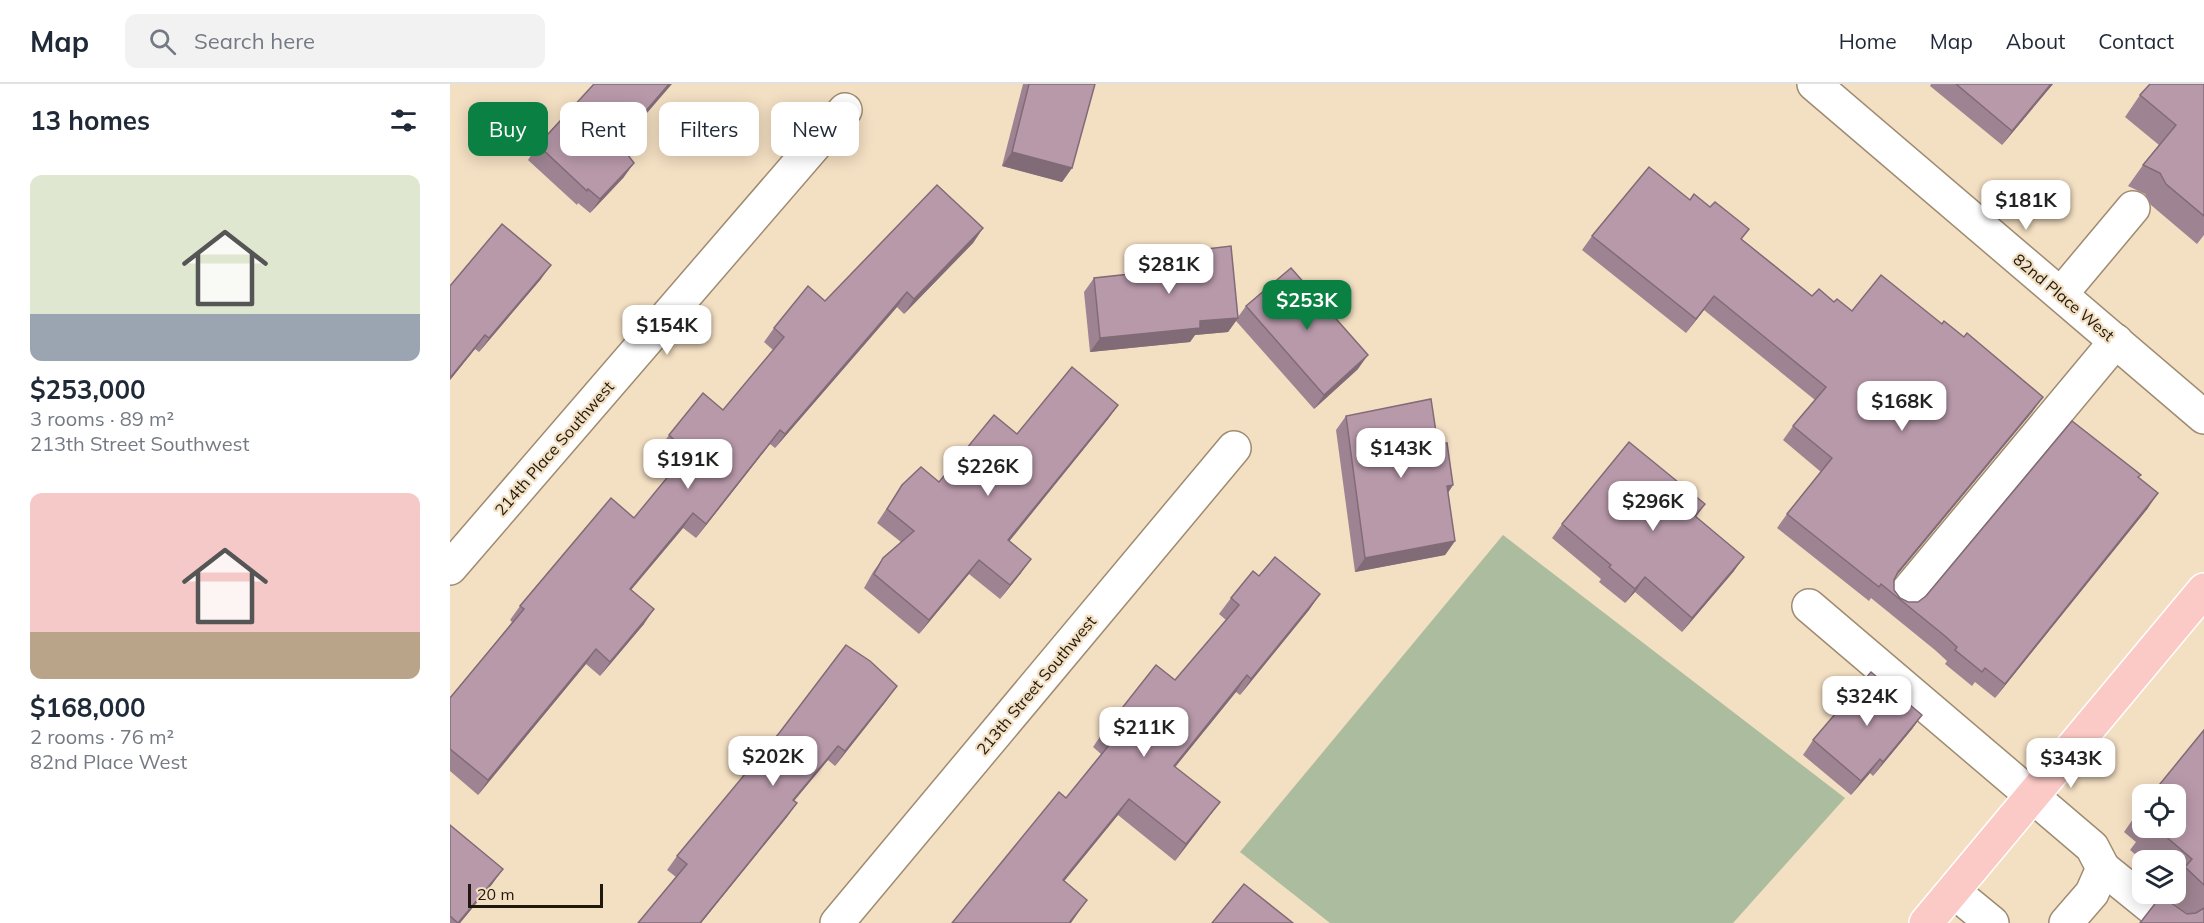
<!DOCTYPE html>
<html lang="en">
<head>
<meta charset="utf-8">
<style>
	:root { --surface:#fff; --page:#f2f2f3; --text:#1f2937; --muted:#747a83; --line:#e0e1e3; --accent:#0b8043 }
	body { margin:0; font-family:Mulish,sans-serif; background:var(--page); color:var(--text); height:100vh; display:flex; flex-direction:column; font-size:22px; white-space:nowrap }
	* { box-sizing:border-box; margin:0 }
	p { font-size:20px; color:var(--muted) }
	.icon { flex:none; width:33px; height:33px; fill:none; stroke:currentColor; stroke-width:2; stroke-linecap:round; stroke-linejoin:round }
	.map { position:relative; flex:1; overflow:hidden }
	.sheet { display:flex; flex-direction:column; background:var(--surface); width:450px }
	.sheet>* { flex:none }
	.hud { position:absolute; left:18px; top:18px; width:570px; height:54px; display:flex; gap:12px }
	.fabs { position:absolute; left:1682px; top:700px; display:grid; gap:12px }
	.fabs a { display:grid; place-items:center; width:54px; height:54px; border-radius:12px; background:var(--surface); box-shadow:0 3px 15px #0003; font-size:30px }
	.scale { position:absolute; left:18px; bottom:15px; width:135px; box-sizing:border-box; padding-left:6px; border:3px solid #1f180d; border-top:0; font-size:16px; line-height:21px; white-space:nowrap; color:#1f180d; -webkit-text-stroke:4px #f3dfc2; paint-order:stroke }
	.price { position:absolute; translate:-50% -51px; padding:0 14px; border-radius:12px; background:#fff; color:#222; font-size:20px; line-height:39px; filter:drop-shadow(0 2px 3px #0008) }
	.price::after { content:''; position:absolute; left:50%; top:36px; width:18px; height:14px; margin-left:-9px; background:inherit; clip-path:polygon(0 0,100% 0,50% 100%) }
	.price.selected { background:var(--accent); color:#fff }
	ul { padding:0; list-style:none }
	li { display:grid; align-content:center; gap:12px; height:318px; padding:0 30px }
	li span { display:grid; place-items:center; height:186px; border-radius:12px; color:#555 }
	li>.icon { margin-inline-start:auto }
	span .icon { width:108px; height:108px; fill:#fffc; stroke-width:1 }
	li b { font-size:26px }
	h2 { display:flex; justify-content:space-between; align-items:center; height:72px; padding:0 30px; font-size:26px }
	.pill { padding:0 21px; border-radius:12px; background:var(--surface); box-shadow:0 3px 15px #0003; font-size:21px; line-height:54px }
	.pill.selected { background:var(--accent); color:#fff }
	header { display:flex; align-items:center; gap:36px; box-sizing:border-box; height:84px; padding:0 30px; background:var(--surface); border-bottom:2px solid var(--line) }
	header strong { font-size:28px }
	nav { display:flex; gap:33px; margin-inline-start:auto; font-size:21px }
	.search { width:420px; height:54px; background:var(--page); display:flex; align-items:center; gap:15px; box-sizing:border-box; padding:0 21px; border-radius:12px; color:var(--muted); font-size:22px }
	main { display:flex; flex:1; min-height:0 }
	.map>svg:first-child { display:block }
</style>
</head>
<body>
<header>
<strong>Map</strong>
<div class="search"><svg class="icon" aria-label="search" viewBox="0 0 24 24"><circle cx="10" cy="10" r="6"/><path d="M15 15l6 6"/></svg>Search here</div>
<nav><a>Home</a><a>Map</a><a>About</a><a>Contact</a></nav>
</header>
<main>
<section class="sheet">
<h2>13 homes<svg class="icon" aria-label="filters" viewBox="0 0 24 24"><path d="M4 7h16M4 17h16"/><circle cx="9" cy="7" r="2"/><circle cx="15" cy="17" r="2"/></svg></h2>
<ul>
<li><span style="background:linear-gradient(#dfe7d0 75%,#9aa5b1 0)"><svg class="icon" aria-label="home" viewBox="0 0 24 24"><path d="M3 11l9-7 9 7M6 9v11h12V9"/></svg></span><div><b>$253,000</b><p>3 rooms · 89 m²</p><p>213th Street Southwest</p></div></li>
<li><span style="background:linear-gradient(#f6c9c9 75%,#b9a48a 0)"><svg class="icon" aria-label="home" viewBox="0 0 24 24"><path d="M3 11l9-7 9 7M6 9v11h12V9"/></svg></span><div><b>$168,000</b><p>2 rooms · 76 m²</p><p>82nd Place West</p></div></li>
</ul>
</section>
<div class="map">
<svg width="1754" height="839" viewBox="0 0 1754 839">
	<rect width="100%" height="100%" fill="#f3dfc2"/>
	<polygon fill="#acbc9e" points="1053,451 1395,714 1283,839 880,839 790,768"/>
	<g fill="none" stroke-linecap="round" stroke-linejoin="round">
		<g stroke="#9e8b71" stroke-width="36">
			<g id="minor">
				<polyline points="1364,0 1754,333"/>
				<polyline points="1611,210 1683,124"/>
				<polyline points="0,484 395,26"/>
				<polyline points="1452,514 1666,257"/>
				<polyline points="1359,522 1642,763 1653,784 1642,809 1616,839"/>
				<polyline points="1653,784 1721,839"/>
				<polyline points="1503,807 1542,839"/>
				<polyline points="387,839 784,364"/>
			</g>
		</g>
		<g stroke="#fff" stroke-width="36">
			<polyline id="major" points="1476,839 1754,506"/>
		</g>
		<use href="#minor" stroke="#fff" stroke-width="33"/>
		<use href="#major" stroke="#fccac6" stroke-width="33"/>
	</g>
	<g fill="#9e8492">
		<polygon points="573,0 645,0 622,84 612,98 552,82"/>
		<polygon points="1481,0 1603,0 1552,61 1480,2"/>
		<polygon points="1754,0 1754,151 1747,160 1701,121 1695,110 1678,102 1693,81 1709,61 1675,33 1690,11"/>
		<polygon points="177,52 179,54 172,64 174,93 140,129 128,119 127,121 78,76 88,61"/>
		<polygon points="1240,116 1292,155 1362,212 1384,218 1402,227 1583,327 1445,493 1444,496 1444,506 1450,514 1458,518 1468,518 1689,394 1698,424 1545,614 1525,598 1522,602 1495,580 1497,577 1485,566 1421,514 1419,517 1327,444 1337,430 1371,388 1333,356 1343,342 1365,316 1254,226 1236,249 1132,166 1142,152"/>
		<polygon points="533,144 523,159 454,230 447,223 325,364 320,360 246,454 233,444 181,506 194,540 150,592 136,580 28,711 0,687 0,614 62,538 60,536 70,522 184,434 219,392 217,390 224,380 209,365 219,351 273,326 323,266 314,258 324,244 375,217"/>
		<polygon points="715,170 788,233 796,222 908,285 864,325 786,237 778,248 745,251 740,258 640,268 634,208 644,194 705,188 705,184"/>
		<polygon points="91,195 29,268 25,265 0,296 0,202"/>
		<polygon points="668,321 658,335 559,457 571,489 550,515 519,490 469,550 414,504 423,488 433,474 451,458 427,439 452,401 489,398 567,350"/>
		<polygon points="896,332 988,361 1003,401 998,409 1005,457 995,471 905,488 886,346"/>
		<polygon points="1255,420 1246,433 1284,487 1232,548 1185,508 1175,519 1149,498 1151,495 1102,454 1112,440"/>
		<polygon points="809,492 870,510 859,526 790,611 786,608 725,683 758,734 725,777 668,731 614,797 626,832 502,839 616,714 651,670 643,663 654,647 725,596 776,536 769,530 781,514"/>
		<polygon points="437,616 385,682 378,676 344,717 347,719 337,733 251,839 188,839 226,793 217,786 227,772"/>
		<polygon points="1472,631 1462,645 1423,692 1420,689 1401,711 1353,671 1363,656"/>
		<polygon points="1754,646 1754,839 1735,828 1716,811 1725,810 1725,777 1693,777 1680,766 1686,758 1674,748 1692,722 1692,744 1725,744"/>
		<polygon points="0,741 43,799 10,839 0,839"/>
	</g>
	<g fill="#816b77">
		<polygon points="219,0 222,0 166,65 176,50"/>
		<polygon points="1601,0 1603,0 1552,61 1562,47"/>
		<polygon points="562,68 622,84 612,98 552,82"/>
		<polygon points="184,79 174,93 140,129 150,115"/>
		<polygon points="533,144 523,159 454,230 464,215"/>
		<polygon points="101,181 91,195 29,268 39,254"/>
		<polygon points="457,208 447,223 325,364 335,350"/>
		<polygon points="1264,212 1254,226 1236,249 1246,235"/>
		<polygon points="788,234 778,248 745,251 740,258 640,268 650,254 750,237"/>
		<polygon points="35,251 25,265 0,296 0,294"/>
		<polygon points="918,271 908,285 864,325 874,311"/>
		<polygon points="1593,313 1583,327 1438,502 1448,488"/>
		<polygon points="668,321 658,335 549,470 558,456"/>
		<polygon points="330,346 320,360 246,454 256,440"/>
		<polygon points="1003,401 993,416 997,402"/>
		<polygon points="1708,409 1698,424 1545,614 1555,600"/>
		<polygon points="243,429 233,444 170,519 180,505"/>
		<polygon points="1005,457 995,471 905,488 915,474"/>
		<polygon points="1294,473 1284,487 1232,548 1242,534"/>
		<polygon points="581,475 571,489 550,515 560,501"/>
		<polygon points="529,476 519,490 469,550 479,536"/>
		<polygon points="1195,493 1185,508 1175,519 1185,505"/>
		<polygon points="870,510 859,526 790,611 801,595"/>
		<polygon points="204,525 194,540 150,592 160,578"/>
		<polygon points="146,565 136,580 28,711 38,696"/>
		<polygon points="797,591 786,608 713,698 724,682"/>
		<polygon points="447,602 437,616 385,682 395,667"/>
		<polygon points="1472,631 1462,645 1423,692 1433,678"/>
		<polygon points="388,662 378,676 333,730 343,716"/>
		<polygon points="1430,675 1420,689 1401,711 1411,697"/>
		<polygon points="679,715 668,731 602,812 613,796"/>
		<polygon points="770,718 758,734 725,777 736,760"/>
		<polygon points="347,719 337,733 251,839 250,839"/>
		<polygon points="53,785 43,799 10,839 8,839"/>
		<polygon points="637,816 621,839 619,839"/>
	</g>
	<g fill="#b899aa" stroke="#816b77" stroke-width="1.5">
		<polygon points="144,0 219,0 176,50 179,54 171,62 184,79 150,115 138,105 137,107 88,61"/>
		<polygon points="579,0 645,0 622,84 562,68"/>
		<polygon points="1506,0 1601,0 1562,47"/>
		<polygon points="1700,0 1754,0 1754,132 1716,100 1710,89 1693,81 1726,41 1690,11"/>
		<polygon points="1199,83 1240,116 1244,110 1260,123 1265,118 1299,145 1291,155 1362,212 1369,205 1384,218 1387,215 1402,227 1431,191 1492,240 1494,237 1514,253 1517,249 1593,313 1448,488 1444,496 1444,506 1450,514 1458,518 1468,518 1476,512 1622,337 1691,391 1688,393 1708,409 1555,600 1535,584 1532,588 1505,566 1507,563 1495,552 1431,500 1429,503 1337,430 1382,374 1343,342 1376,303 1264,212 1246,235 1142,152"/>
		<polygon points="487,101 533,144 464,215 457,208 335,350 330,346 256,440 243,429 180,505 204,525 160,578 146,565 38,696 0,665 0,614 74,525 70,522 161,414 184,434 230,378 227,376 235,366 219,351 253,309 273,326 334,253 324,244 358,202 375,217"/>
		<polygon points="52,140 101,181 39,254 35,251 0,294 0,202"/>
		<polygon points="781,162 788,234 750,237 750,244 650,254 644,194 717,186 715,170"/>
		<polygon points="841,184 918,271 874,311 796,222"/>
		<polygon points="622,283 668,321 558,456 581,475 560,501 529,476 479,536 424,490 433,474 464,447 437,425 452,401 471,383 489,398 544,331 567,350"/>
		<polygon points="981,315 988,361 997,359 1003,401 997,402 1005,457 915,474 896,332"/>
		<polygon points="1179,358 1255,420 1245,432 1294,473 1242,534 1195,493 1185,505 1159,483 1161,481 1112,440"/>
		<polygon points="825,473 870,510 801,595 797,591 724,682 770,718 736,760 679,715 613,796 637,816 619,839 502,839 609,708 616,714 664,655 654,647 706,581 725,596 789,521 781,514 803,487 809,492"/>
		<polygon points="396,561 420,577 447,602 395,667 388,662 343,716 347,719 250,839 188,839 237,780 227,772 330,648"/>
		<polygon points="1421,588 1472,631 1433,678 1430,675 1411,697 1363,656"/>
		<polygon points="1754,646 1754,801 1735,783 1742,775 1706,744 1725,744 1725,711 1701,711"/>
		<polygon points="0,741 53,785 8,839 0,832"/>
		<polygon points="794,800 843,839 762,839"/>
		<polygon points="1711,812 1737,830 1746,829 1754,824 1754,839 1690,839"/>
	</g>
	<g text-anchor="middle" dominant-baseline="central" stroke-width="4.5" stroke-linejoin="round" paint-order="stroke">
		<g font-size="16" fill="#1f180d" stroke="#f3dfc2">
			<text transform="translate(1614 213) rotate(40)">82nd Place West</text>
			<text transform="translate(104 364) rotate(-49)">214th Place Southwest</text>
			<text transform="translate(586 601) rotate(-50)">213th Street Southwest</text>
		</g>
	</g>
</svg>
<div class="fabs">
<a><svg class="icon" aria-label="locate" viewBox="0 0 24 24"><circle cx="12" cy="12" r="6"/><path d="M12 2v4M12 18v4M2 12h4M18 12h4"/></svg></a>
<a><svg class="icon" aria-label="layers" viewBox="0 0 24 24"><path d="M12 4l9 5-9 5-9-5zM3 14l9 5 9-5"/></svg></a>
</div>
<div class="scale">20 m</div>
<b class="price" style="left:1576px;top:147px">$181K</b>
<b class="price" style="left:719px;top:211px">$281K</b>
<b class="price selected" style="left:857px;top:247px">$253K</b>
<b class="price" style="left:217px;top:272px">$154K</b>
<b class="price" style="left:1452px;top:348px">$168K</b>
<b class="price" style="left:951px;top:395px">$143K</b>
<b class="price" style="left:238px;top:406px">$191K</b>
<b class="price" style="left:538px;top:413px">$226K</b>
<b class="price" style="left:1203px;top:448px">$296K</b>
<b class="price" style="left:1417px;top:643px">$324K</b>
<b class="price" style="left:694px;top:674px">$211K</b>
<b class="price" style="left:323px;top:703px">$202K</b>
<b class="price" style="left:1621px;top:705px">$343K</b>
<div class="hud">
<a class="pill selected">Buy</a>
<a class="pill">Rent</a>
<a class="pill">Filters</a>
<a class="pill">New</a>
</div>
</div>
</main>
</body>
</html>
